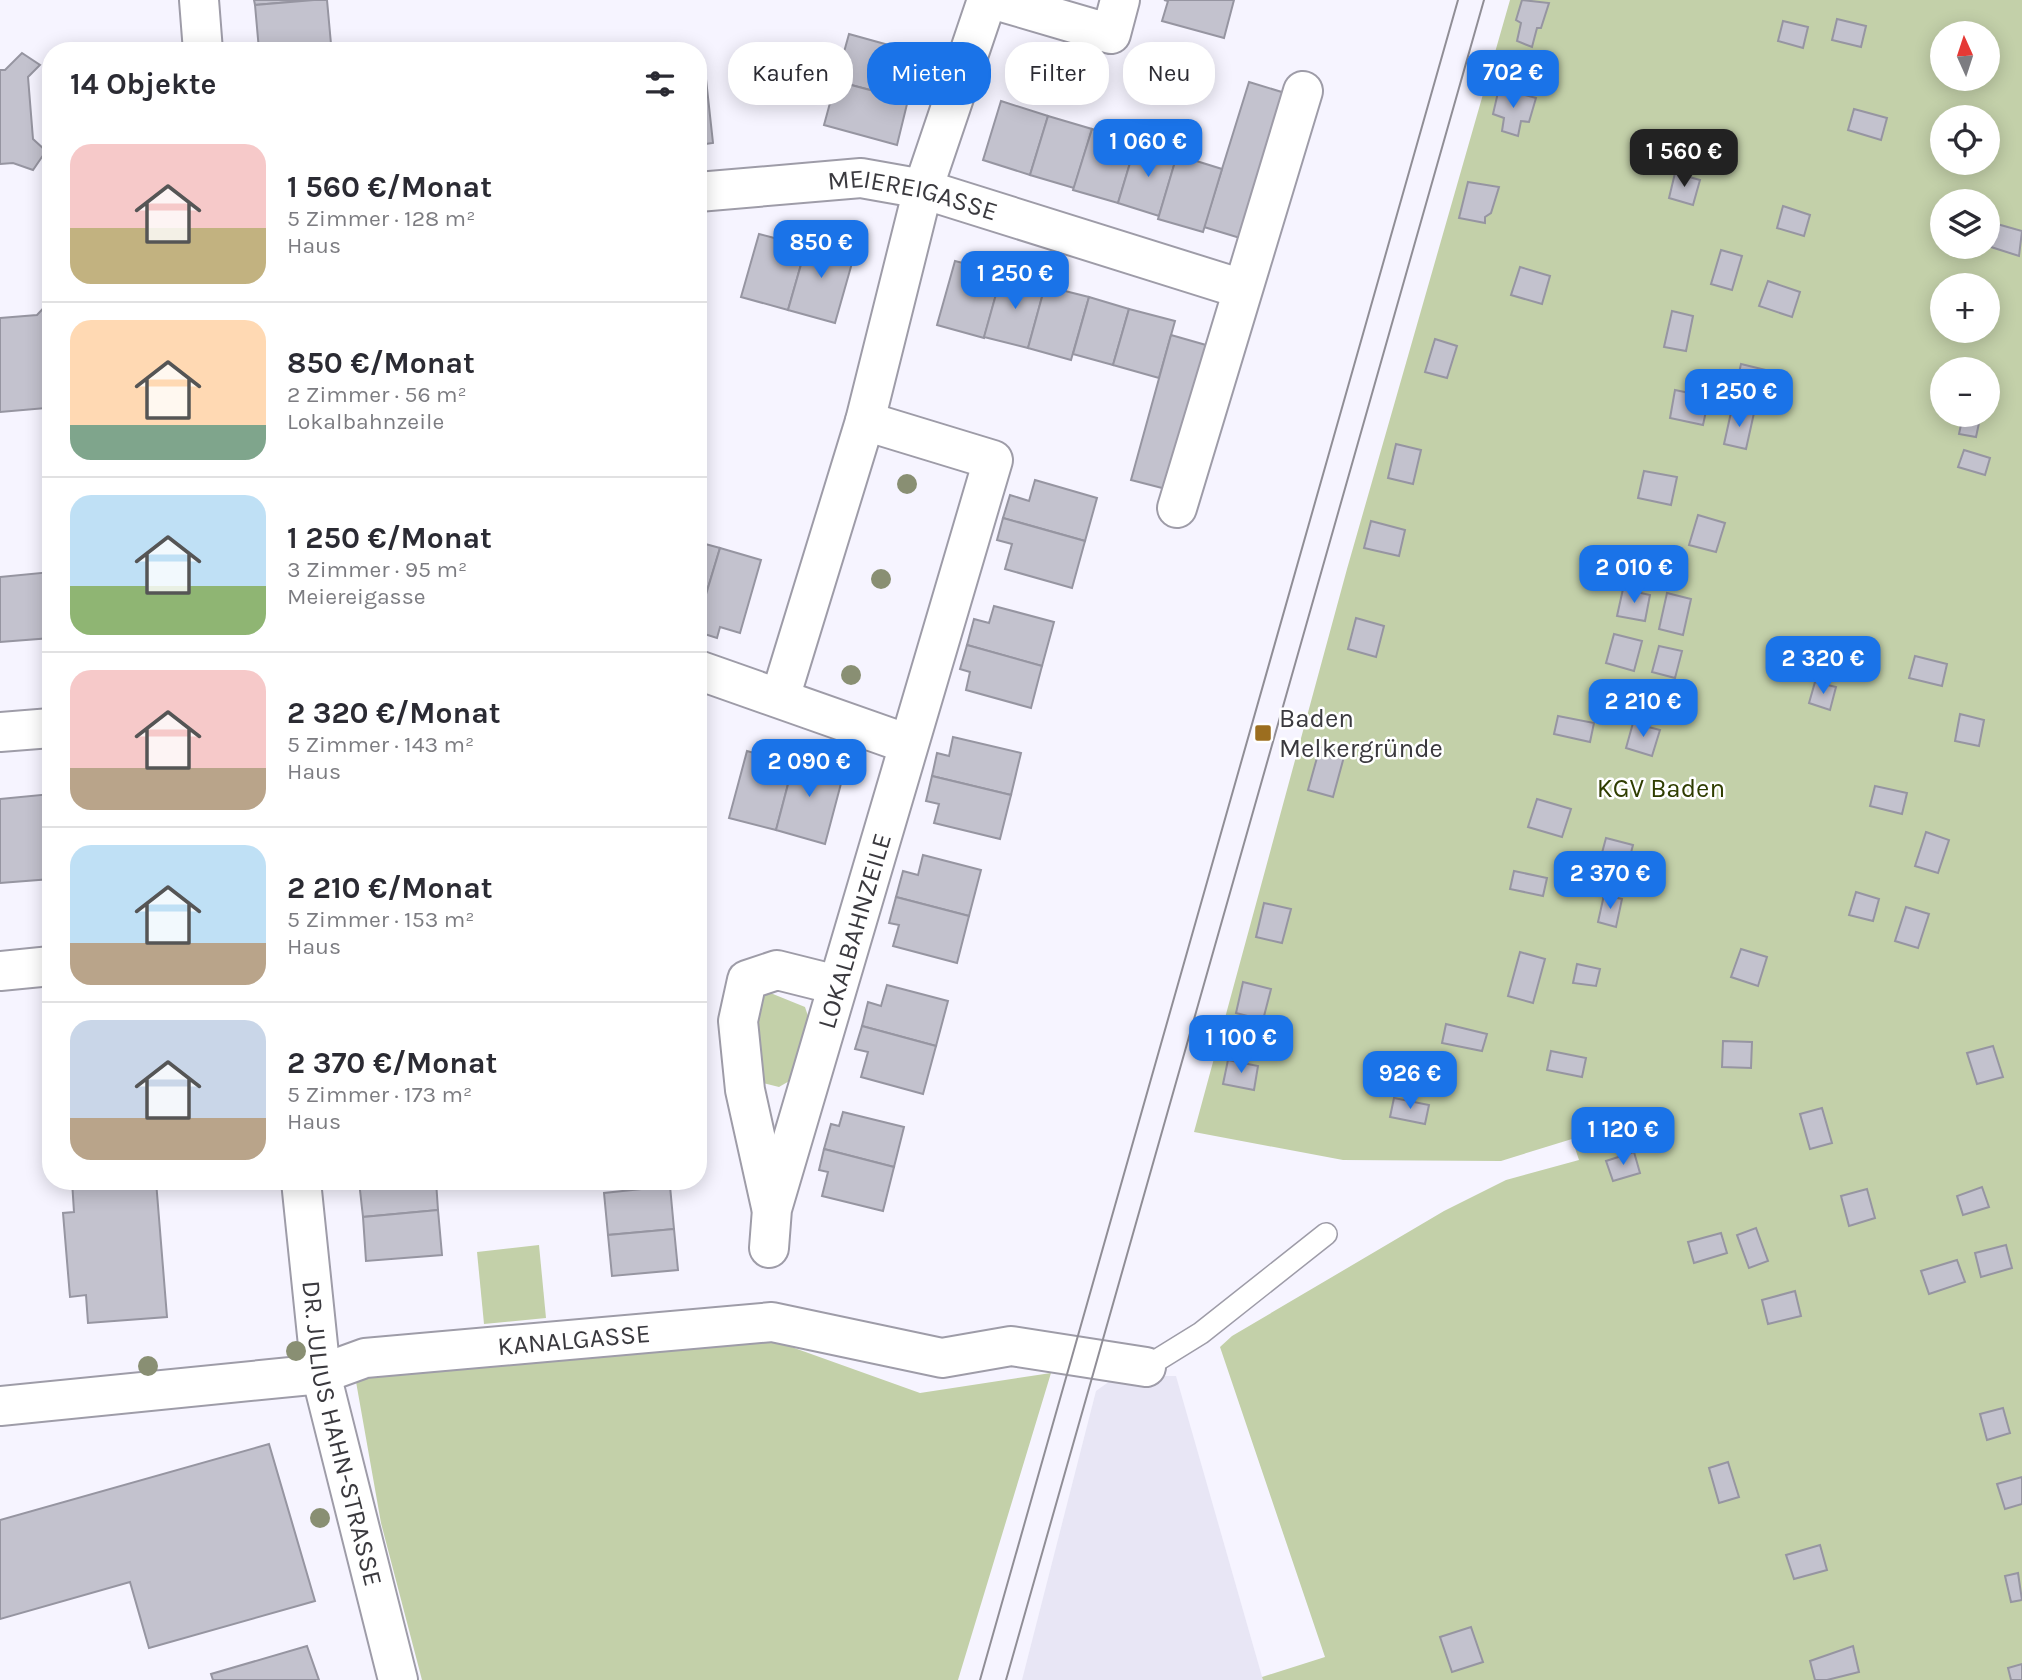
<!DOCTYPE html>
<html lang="de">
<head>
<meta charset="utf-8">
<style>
	:root { --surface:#fff; --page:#f7f7f7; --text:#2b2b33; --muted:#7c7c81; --line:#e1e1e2; --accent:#1a73e8 }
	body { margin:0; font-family:Karla,sans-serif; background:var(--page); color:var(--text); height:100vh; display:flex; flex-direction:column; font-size:26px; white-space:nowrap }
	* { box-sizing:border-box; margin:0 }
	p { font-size:23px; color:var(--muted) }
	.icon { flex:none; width:38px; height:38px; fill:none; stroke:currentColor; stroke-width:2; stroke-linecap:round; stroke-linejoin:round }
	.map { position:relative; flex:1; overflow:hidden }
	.drawer { position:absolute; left:42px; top:42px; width:665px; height:1148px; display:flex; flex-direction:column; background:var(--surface); border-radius:28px; box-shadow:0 4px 18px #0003 }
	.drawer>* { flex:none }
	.top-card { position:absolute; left:728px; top:42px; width:665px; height:63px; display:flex; gap:14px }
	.needle { width:46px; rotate:357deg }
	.tools { position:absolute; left:1930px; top:21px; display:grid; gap:14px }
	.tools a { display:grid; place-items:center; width:70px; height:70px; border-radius:50%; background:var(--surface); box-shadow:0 4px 18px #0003; font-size:35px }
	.price { position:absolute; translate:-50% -60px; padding:0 16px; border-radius:14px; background:var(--accent); color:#fff; font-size:23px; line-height:46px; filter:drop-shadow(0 2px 4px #0008) }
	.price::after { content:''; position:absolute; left:50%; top:42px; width:21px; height:16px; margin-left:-10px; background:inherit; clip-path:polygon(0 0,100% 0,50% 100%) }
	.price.selected { background:#222; color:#fff }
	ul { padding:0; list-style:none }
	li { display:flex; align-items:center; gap:21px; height:175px; padding:0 28px }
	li+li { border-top:2px solid var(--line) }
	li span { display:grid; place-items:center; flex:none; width:196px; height:140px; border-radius:21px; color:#555 }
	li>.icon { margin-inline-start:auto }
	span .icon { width:84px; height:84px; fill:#fffc; stroke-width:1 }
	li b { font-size:30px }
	h2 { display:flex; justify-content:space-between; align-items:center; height:84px; padding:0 28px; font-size:30px }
	.chip { padding:0 24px; border-radius:28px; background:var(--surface); box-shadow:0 4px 18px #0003; font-size:24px; line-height:63px }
	.chip.selected { background:var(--accent); color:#fff }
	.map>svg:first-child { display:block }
</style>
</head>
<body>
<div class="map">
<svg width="2022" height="1680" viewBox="0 0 2022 1680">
	<rect width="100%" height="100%" fill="#f6f4ff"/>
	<polygon fill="#e8e6f5" points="1117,1376 1176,1376 1263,1680 1022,1680 1096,1391"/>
	<g fill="#c3d0a9" fill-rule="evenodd">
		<path d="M1510,0h512v1680h-759l-1,-3 63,-20 -105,-310 12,-11 212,-125 62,-31 73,-20 -7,-21 -71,22 -158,-1 -149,-28 153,-563zM1942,33h46v46h-46zM1942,117h46v46h-46zM1942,201h46v46h-46zM1942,285h46v46h-46zM1942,369h46v46h-46z"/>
		<polygon points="768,992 805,1007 808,1016 791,1080 779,1087 763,1083 754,1005"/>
		<polygon points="539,1245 546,1318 484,1324 477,1252"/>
		<polygon points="772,1340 920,1393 1051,1373 958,1680 422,1680 381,1523 355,1376"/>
	</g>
	<g fill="#c3c2ce" stroke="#9695a1" stroke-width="2">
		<polygon points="254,0 314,0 255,5"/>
		<polygon points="314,0 327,0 331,44 259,50 255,5"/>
		<polygon points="1164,0 1234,0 1224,38 1162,21 1168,1"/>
		<polygon points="1522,0 1549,3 1541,28 1537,28 1532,47 1517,41 1521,23 1516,20"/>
		<polygon points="1837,19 1866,26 1861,47 1832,40"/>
		<polygon points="1783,21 1808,27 1803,48 1778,41"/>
		<polygon points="849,34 921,54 908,100 836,81"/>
		<polygon points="22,53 40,65 28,77 33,139 46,151 33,170 13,163 0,164 0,70 5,70"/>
		<polygon points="706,79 713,143 698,145 698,80"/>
		<polygon points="836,81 908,100 897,145 824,125"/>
		<polygon points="1249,82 1285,93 1240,238 1204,227"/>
		<polygon points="1499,88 1536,98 1529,122 1521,121 1518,136 1502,131 1504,118 1493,114"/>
		<polygon points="1001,101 1048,116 1030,175 983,160"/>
		<polygon points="1854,109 1887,118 1881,140 1848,130"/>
		<polygon points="1048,116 1092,129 1074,188 1030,175"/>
		<polygon points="1092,129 1136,143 1118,203 1073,190"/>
		<polygon points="1136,143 1177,155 1159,216 1118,203"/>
		<polygon points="1177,155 1222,169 1203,232 1158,219"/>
		<polygon points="1675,173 1700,180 1693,205 1669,198"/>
		<polygon points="1468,182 1499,187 1491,213 1485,217 1485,223 1459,218"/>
		<polygon points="1783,206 1810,215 1804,236 1777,228"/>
		<polygon points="1997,224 2022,231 2019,256 1991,247"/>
		<polygon points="786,226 810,233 788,310 741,297 759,234 782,240"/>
		<polygon points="810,233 836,240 833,250 854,256 835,323 788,310"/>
		<polygon points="1721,250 1742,256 1732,290 1711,284"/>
		<polygon points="955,261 1002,273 984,338 937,325"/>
		<polygon points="1520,267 1550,276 1542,304 1511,295"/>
		<polygon points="1002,273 1045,286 1028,348 984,337"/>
		<polygon points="1768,281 1800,292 1792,317 1759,306"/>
		<polygon points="1045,286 1089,297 1071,360 1028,348"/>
		<polygon points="1089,297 1129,309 1113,365 1073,354"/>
		<polygon points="51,300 51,410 46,408 0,412 0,318 37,315"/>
		<polygon points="1129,309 1175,321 1159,378 1113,365"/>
		<polygon points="1672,311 1693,316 1686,351 1664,347"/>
		<polygon points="1171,335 1206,345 1166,489 1131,480"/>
		<polygon points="1435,339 1457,346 1447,378 1425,372"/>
		<polygon points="1741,364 1774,372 1769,394 1736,386"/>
		<polygon points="1675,390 1709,397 1703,425 1670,418"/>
		<polygon points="1732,408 1754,413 1746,449 1724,444"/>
		<polygon points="1962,420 1979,423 1976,437 1959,434"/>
		<polygon points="1396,444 1421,450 1413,484 1388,478"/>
		<polygon points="1964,450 1990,458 1985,475 1958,467"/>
		<polygon points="1644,471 1677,477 1671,505 1638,498"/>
		<polygon points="1035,480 1097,498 1085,541 1003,518 1010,495 1029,501"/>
		<polygon points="1698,515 1725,523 1716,552 1689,545"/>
		<polygon points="1003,518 1085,541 1072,588 1005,569 1012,544 997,540"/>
		<polygon points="1371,521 1405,530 1399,556 1364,548"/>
		<polygon points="698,542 720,548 698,621"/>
		<polygon points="720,548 761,560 740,633 720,627 717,638 698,632 698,621"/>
		<polygon points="51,572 51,638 0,642 0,577"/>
		<polygon points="1623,589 1650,595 1645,621 1617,616"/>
		<polygon points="1667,593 1691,599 1683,635 1659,629"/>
		<polygon points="994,606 1054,622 1042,666 967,645 974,619 989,623"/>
		<polygon points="1356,618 1384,626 1376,657 1348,649"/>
		<polygon points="1614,634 1642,641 1634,671 1606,663"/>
		<polygon points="967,645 1042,666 1031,708 966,690 970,672 960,669"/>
		<polygon points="1659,646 1682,651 1675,678 1652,672"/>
		<polygon points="1915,656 1947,664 1942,686 1909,678"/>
		<polygon points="1815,682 1836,687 1830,710 1809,703"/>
		<polygon points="1960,714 1984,720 1979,746 1955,741"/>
		<polygon points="1558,716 1594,723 1590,742 1554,734"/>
		<polygon points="1633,723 1660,730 1652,756 1626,748"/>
		<polygon points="953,737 1021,753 1011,795 932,776 937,753 949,756"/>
		<polygon points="773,744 797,750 776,830 729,818 747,751 769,757"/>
		<polygon points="1320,747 1345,753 1333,797 1308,790"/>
		<polygon points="797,750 826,758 823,771 843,776 825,844 776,830"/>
		<polygon points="932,776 1011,795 1000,839 934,823 939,804 926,801"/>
		<polygon points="1875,786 1907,793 1902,814 1870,806"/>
		<polygon points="51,794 51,879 0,883 0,799"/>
		<polygon points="1537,799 1571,809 1562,837 1528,827"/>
		<polygon points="1926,832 1949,840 1938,873 1915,866"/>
		<polygon points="1606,838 1633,845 1626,872 1599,864"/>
		<polygon points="923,855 981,870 969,916 896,897 903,871 918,875"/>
		<polygon points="1514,871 1547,878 1543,896 1510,889"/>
		<polygon points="1856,892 1879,899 1873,921 1849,915"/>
		<polygon points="1604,895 1622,899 1616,927 1598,922"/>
		<polygon points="896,897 969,916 957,963 893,946 899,925 889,923"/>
		<polygon points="1264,903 1291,909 1282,943 1256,937"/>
		<polygon points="1906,907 1929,914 1918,948 1895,941"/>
		<polygon points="1741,949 1767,957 1758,986 1731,977"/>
		<polygon points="1520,952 1545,959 1533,1003 1508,996"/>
		<polygon points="1577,964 1600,969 1596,986 1573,983"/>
		<polygon points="1243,982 1271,989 1263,1020 1236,1013"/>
		<polygon points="887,985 948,1001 936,1046 862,1026 868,1002 881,1006"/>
		<polygon points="1446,1024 1487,1034 1482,1051 1442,1043"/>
		<polygon points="862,1026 936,1046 923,1094 861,1077 868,1052 855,1049"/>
		<polygon points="51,1037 51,1130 44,1038"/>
		<polygon points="1723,1041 1752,1042 1751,1068 1722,1067"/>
		<polygon points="1993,1046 2003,1077 1977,1084 1967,1053"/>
		<polygon points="1551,1051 1586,1058 1582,1077 1547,1070"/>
		<polygon points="1228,1060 1258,1066 1254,1090 1223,1084"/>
		<polygon points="1394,1098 1429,1105 1425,1124 1390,1117"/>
		<polygon points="1822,1108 1832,1143 1810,1149 1800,1114"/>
		<polygon points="843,1112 904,1127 894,1167 824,1149 831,1124 839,1126"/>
		<polygon points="824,1149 894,1167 883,1211 822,1196 828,1172 819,1170"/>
		<polygon points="1634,1152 1640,1173 1613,1181 1606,1161"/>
		<polygon points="72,1181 156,1181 167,1317 88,1323 86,1295 70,1297 63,1213 74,1212"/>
		<polygon points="359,1181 436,1181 438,1210 363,1217"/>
		<polygon points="623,1181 689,1181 689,1184 624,1190"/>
		<polygon points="670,1186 674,1229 608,1235 604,1193"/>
		<polygon points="1982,1187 1989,1207 1963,1215 1957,1196"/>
		<polygon points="1867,1189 1875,1218 1849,1226 1841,1196"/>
		<polygon points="438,1210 442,1255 366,1261 363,1217"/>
		<polygon points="1756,1228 1768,1261 1749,1268 1737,1235"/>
		<polygon points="674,1229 678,1270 612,1276 608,1235"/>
		<polygon points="1721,1233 1727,1253 1694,1263 1688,1242"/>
		<polygon points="2006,1245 2012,1268 1981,1277 1975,1253"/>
		<polygon points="1957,1260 1965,1282 1929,1294 1921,1271"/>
		<polygon points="1795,1291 1801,1316 1768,1324 1762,1300"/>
		<polygon points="2003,1408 2010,1433 1987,1440 1980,1414"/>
		<polygon points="269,1444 315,1601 149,1648 130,1582 0,1619 0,1520"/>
		<polygon points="1728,1462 1739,1497 1719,1503 1709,1468"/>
		<polygon points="2022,1477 2022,1504 2005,1509 1997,1484"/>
		<polygon points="1820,1545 1827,1570 1794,1579 1786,1555"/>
		<polygon points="2018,1573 2022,1600 2011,1602 2005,1576"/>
		<polygon points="1471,1627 1483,1662 1452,1672 1440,1637"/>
		<polygon points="307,1646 319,1680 213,1680 211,1674"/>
		<polygon points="1853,1646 1859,1672 1827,1680 1815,1680 1810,1661"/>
		<polygon points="2022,1664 2022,1680 2011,1680 2008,1668"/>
	</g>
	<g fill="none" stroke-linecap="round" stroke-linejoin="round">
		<g stroke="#9e9ca8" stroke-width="24">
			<polyline id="service" points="1146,1367 1201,1333 1326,1234"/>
		</g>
		<g stroke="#9e9ca8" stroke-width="42">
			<g id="minor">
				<polyline points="199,0 203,51"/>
				<polyline points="995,0 1111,34 1120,0"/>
				<path id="s1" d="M698,192l163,-14 62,11 319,100"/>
				<polyline points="1177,508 1303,91"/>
				<polyline points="698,670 908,744"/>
				<polyline points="780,698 865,421 923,189 987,0"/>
				<polyline points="0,732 51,728"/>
				<polyline points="0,971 51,966"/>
				<path id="s2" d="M301,1181l20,193 77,306"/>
				<polyline points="771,1207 745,1090 738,1021 747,980 777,970 837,985"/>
				<path id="s3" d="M769,1248l3,-39 221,-749 -128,-39"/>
				<path id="s4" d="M0,1406l321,-32 44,-16 407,-36 170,36 69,-12 135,21"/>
			</g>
		</g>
		<use href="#service" stroke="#fff" stroke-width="21"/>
		<use href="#minor" stroke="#fff" stroke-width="38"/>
		<g stroke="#908e96" stroke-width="2">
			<polyline points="980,1680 1458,0"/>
			<polyline points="1006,1680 1484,0"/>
		</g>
	</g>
	<g fill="#898f73">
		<circle cx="907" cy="484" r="10"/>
		<circle cx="881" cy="579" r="10"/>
		<circle cx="851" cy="675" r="10"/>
		<circle cx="296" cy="1351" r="10"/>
		<circle cx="148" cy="1366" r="10"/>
		<circle cx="320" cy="1518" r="10"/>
	</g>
	<rect fill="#9c6e1f" stroke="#fff" stroke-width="2.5" x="1254" y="724" width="18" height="18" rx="3.5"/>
	<g text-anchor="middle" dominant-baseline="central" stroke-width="5" stroke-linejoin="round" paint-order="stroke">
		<g font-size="26" fill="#3a393e" stroke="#fff">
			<text stroke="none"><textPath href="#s1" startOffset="217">MEIEREIGASSE</textPath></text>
			<text stroke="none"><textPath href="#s3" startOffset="329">LOKALBAHNZEILE</textPath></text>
			<text stroke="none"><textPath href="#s4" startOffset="579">KANALGASSE</textPath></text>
			<text stroke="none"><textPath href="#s2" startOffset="256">DR. JULIUS HAHN-STRASSE</textPath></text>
		</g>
		<g font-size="26" fill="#3a393e" stroke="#fff" text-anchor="start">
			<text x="1279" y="718">Baden<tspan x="1279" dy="30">Melkergründe</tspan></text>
		</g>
		<g font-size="26" fill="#2f3d00" stroke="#fff">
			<text x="1661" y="788">KGV Baden</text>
		</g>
	</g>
</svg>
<div class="tools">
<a><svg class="needle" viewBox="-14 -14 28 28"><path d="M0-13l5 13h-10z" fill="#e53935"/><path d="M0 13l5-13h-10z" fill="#7c7c81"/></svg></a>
<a><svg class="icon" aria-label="locate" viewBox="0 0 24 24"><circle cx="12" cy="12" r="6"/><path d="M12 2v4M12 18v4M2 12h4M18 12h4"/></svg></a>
<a><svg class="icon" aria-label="layers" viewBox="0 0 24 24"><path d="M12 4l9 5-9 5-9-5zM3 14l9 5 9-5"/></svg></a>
<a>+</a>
<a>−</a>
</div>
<b class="price" style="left:1513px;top:110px">702 €</b>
<b class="price" style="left:1148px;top:179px">1 060 €</b>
<b class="price selected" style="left:1684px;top:189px">1 560 €</b>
<b class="price" style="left:821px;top:280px">850 €</b>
<b class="price" style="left:1015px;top:311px">1 250 €</b>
<b class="price" style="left:1739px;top:429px">1 250 €</b>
<b class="price" style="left:1634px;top:605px">2 010 €</b>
<b class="price" style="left:1823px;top:696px">2 320 €</b>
<b class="price" style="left:1643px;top:739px">2 210 €</b>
<b class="price" style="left:809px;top:799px">2 090 €</b>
<b class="price" style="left:1610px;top:911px">2 370 €</b>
<b class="price" style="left:1241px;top:1075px">1 100 €</b>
<b class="price" style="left:1410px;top:1111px">926 €</b>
<b class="price" style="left:1623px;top:1167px">1 120 €</b>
<div class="top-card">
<a class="chip">Kaufen</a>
<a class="chip selected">Mieten</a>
<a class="chip">Filter</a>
<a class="chip">Neu</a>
</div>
<section class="drawer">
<h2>14 Objekte<svg class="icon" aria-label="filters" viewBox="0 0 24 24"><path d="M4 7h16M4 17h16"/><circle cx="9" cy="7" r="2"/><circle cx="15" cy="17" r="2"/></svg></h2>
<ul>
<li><span style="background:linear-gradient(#f6c9c9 60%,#c2b280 0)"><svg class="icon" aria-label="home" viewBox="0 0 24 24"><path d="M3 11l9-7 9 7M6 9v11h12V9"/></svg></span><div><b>1 560 €/Monat</b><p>5 Zimmer · 128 m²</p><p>Haus</p></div></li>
<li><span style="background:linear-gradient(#ffd9b3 75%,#7fa58c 0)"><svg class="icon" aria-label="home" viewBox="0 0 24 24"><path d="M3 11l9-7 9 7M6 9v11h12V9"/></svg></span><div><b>850 €/Monat</b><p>2 Zimmer · 56 m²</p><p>Lokalbahnzeile</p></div></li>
<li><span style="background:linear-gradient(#bfe0f5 65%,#8fb573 0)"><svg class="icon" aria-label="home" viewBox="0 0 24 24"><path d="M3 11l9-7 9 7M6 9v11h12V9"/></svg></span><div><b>1 250 €/Monat</b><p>3 Zimmer · 95 m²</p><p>Meiereigasse</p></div></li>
<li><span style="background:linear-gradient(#f6c9c9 70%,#b9a48a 0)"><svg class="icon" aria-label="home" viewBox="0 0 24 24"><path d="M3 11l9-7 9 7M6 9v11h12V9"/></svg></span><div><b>2 320 €/Monat</b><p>5 Zimmer · 143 m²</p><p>Haus</p></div></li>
<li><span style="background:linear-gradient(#bfe0f5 70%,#b9a48a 0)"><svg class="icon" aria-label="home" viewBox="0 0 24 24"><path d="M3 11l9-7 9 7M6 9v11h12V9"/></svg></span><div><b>2 210 €/Monat</b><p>5 Zimmer · 153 m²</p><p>Haus</p></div></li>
<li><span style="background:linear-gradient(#c9d6e8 70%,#b9a48a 0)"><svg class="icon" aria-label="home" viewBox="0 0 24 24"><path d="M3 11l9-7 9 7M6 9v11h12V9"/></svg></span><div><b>2 370 €/Monat</b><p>5 Zimmer · 173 m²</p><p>Haus</p></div></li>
</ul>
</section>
</div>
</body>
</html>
